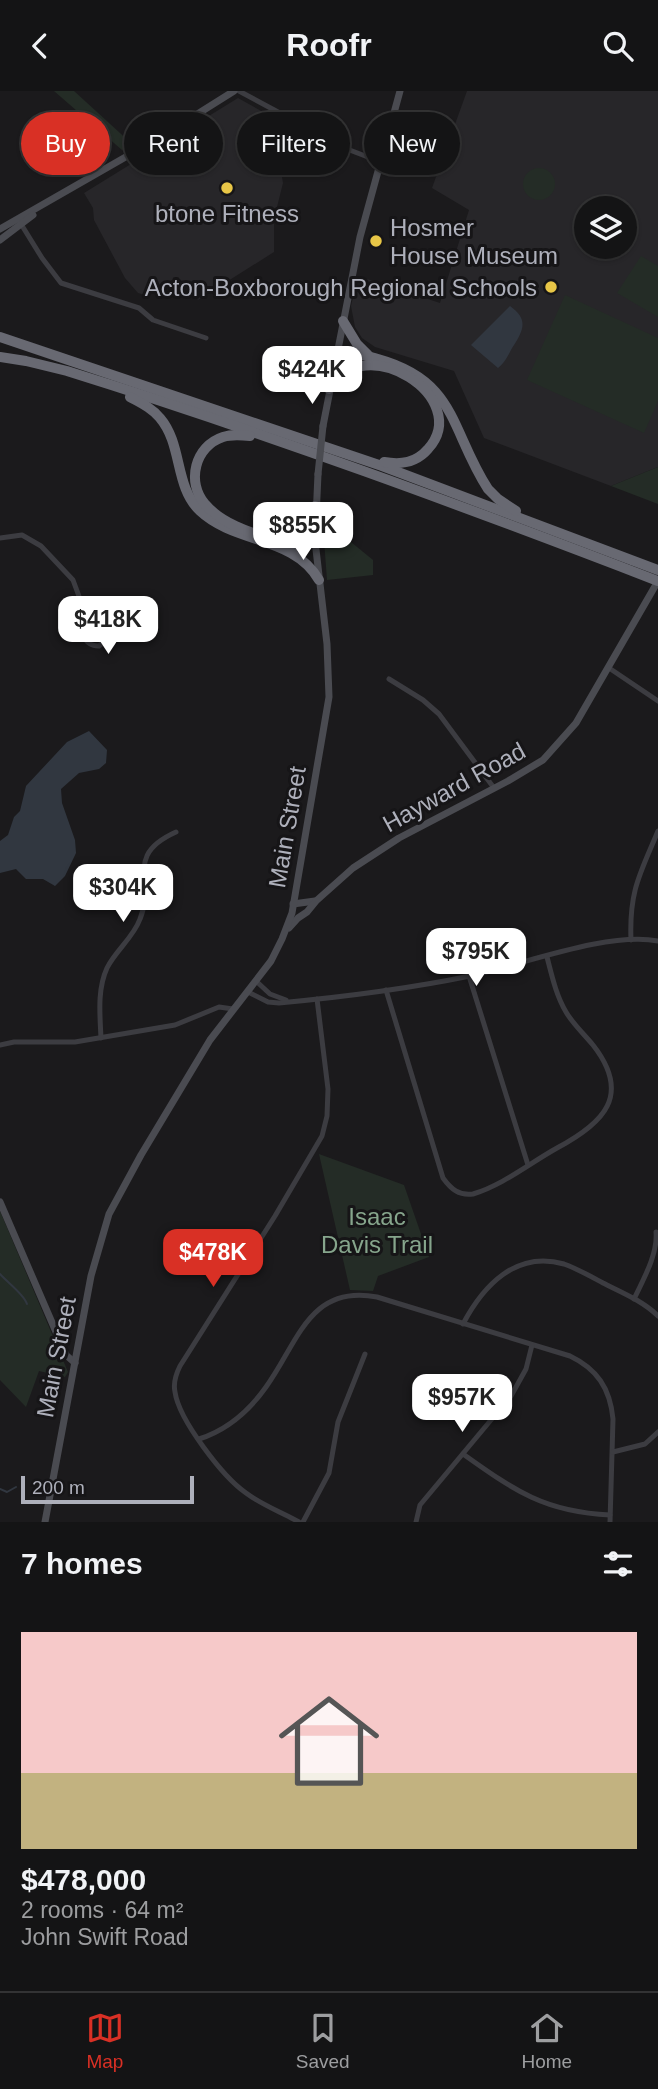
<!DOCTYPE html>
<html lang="en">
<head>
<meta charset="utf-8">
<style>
	:root { --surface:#141415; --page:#1d1d1e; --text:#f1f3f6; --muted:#9d9ea0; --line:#333334; --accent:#d93025 }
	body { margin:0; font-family:Helvetica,sans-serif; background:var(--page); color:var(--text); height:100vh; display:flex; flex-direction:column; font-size:26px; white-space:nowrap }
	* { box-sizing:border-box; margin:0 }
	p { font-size:23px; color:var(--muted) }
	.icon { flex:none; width:38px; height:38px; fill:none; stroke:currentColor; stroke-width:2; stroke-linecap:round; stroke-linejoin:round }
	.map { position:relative; height:1431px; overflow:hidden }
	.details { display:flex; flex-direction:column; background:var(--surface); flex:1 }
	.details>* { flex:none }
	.hud { position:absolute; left:21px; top:21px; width:616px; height:63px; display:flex; gap:14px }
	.fabs { position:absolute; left:574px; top:105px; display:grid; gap:14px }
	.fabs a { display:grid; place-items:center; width:63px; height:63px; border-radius:50%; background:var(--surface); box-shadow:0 2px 5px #0004,0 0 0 2px var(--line); font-size:35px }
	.scale { position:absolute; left:21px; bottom:18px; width:173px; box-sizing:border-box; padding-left:7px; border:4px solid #aeb0bb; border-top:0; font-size:19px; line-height:24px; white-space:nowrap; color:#aeb0bb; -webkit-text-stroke:5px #161517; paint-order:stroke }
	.price { position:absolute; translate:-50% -60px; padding:0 16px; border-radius:14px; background:#fff; color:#222; font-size:23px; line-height:46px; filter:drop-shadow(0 2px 4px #0008) }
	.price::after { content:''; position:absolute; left:50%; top:42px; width:21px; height:16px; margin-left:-10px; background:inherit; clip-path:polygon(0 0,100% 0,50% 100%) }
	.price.active { background:var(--accent); color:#fff }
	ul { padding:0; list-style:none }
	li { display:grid; align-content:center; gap:14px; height:371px; padding:0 21px }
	li span { display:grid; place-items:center; height:217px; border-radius:0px; color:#555 }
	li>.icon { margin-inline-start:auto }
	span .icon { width:126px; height:126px; fill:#fffc; stroke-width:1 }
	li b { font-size:30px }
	h2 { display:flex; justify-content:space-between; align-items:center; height:84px; padding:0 21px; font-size:30px }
	.chip { padding:0 24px; border-radius:32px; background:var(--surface); box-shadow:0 2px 5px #0004,0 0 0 2px var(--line); font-size:24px; line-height:63px }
	.chip.active { background:var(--accent); color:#fff }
	header { display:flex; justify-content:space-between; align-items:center; height:91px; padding:0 21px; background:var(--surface); font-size:32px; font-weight:800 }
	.menu { display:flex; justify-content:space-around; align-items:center; height:98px; border-top:2px solid var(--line); background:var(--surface); font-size:19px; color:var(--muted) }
	.menu a { display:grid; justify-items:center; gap:4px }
	.menu .active { color:var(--accent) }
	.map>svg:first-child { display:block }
</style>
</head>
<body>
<header><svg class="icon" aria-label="back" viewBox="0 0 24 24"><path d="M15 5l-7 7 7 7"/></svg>Roofr<svg class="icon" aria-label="search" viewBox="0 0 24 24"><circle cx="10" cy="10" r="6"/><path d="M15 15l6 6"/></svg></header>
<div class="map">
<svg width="658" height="1431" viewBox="0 0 658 1431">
	<rect width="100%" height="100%" fill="#1b1a1c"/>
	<g fill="#272629" fill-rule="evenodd">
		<path d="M467,0h191v376l-47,19 -127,-48 -30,-67 -79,-24 -13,-9 -7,-11 -4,-21 7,-30 82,27 29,-93 -37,-22zM586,117h39v39h-39z"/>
		<polygon points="238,7 281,31 275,44 283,92 274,128 274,161 198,209 180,188 163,191 145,204 138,202 125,187 94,129 93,117 84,102"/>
	</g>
	<g fill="#242c26">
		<polygon points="54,0 74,0 132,53 122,59"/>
		<circle cx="539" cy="93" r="16"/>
		<polygon points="641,165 658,175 658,226 617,202"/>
		<polygon points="565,204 658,247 658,310 644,342 527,289"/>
		<polygon points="658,376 658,413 611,395"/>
		<polygon points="346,447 373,469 373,484 327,489 324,449"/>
		<polygon points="319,1063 404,1094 429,1166 378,1185 373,1200 350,1199"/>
		<polygon points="0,1120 68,1281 65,1286 39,1280 26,1316 0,1289"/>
	</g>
	<g fill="#313740">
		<path d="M510,215c18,13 14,23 4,39 -6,9 -7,16 -16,23l-27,-23z"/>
		<polygon points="89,640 107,659 106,672 99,678 79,682 61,698 62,712 75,749 76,762 65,785 55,795 43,788 26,788 16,778 0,782 0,750 8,744 14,726 20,720 26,695 67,651"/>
	</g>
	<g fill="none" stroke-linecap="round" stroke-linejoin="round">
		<g stroke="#313740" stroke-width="2">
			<path d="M0,1183c8,9 24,20 27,30"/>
			<polyline points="0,1398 7,1401 16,1396"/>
		</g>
		<g stroke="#3c3c41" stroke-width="5">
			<polyline points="239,0 347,58 381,71"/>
			<polyline points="387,48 438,70"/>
			<polyline points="21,133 42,167 61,192 139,217 153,229 206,247"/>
			<path d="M0,447l22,-3 19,11 32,34 14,38c-8,12 -4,28 12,28l8,-7 2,-9 -9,-9 -13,-3"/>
			<polyline points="609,577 658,610"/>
			<polyline points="389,588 423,609 439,623 494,697"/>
			<path d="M631,849c-2,-49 9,-66 27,-109"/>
			<polyline points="469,885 528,1074"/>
			<polyline points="256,890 270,903 286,909"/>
			<path d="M386,899l57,188c8,11 16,18 30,16 30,-9 57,-31 84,-46 47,-25 75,-53 36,-103 -9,-11 -20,-21 -27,-33 -10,-17 -14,-36 -19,-55"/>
			<path d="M248,901l20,10 11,1c64,-6 128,-14 191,-27 51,-11 139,-45 188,-35"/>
			<path d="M101,947c-1,-23 -4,-48 6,-70 9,-18 26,-30 33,-49 16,-39 -17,-63 36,-87"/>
			<polyline points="0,954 14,951 75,951 175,934 219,916 233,918"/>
			<path d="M634,1208c9,-19 24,-45 22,-67"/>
			<path d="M463,1233c20,-38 53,-74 101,-60 14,5 26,12 39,19 18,9 40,18 55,33"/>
			<path d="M199,1348c28,-9 50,-28 67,-52 32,-44 43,-103 111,-90l193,59c27,13 40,32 43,63l-3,103"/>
			<polyline points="613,1361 645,1353 658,1341"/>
			<path d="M463,1363c52,37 82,58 147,61"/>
			<path d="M299,1431c-18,-10 -37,-17 -53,-29 -23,-16 -67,-73 -71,-101 -2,-9 1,-18 5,-26l95,-150 47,-80 5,-20 1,-27 -11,-90"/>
			<polyline points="303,1431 329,1382 338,1331 365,1263"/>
			<polyline points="416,1431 420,1414 511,1305 526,1278 532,1254"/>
		</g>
		<g stroke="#4a4b51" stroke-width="7">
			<polyline points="0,138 164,44 234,0"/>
			<polyline points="0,149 33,124"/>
			<polyline points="323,335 360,146 400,0"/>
			<polyline points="293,813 315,810"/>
			<polyline points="289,837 298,827 307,821 316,810 353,777 399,747 508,690 543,669 576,632 658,490"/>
			<polyline points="0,1111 66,1264 75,1272"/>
			<polyline points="45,1431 91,1185 109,1123 141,1064 210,949 271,870 282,848 292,822 329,606 327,553 315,450 318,383"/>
		</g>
		<g stroke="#686972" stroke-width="10">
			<polyline points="343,230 357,253 368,264"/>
			<polyline points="0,246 382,375 658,479"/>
			<path d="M0,266l26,4 41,10c199,62 396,135 591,210"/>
			<path d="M336,266c13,-7 28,-2 42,2 79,22 72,71 110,130l10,10 18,12"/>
			<path d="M329,298c35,-61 145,9 99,60 -12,14 -27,16 -44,13"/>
			<path d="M130,306c11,6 22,11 30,21 23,27 14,68 40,93 35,33 94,25 119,69"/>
			<path d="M250,345c-9,-1 -18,-2 -27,1 -28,9 -37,45 -18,67 14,17 45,31 68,33 14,1 30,-4 42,4"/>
			<polyline points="289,445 305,434 315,415"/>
			<polyline points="285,456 304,455 315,450"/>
		</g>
		<polyline stroke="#4a4b51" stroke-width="7" points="318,383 323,335"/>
	</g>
	<g fill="#e8c647" stroke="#161517" stroke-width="2.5">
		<circle cx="227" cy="97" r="7"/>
		<circle cx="376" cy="150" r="7"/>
		<circle cx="551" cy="196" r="7"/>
	</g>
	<g text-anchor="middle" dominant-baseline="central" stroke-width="6" stroke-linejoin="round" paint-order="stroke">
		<g font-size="24" fill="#aeb0bb" stroke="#161517">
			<text x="227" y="122">btone Fitness</text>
			<text x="390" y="136" text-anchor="start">Hosmer<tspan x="390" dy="28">House Museum</tspan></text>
			<text x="537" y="196" text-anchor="end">Acton-Boxborough Regional Schools</text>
		</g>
		<g font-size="24" fill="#aeb0bb" stroke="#161517">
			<text transform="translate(454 696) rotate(-29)">Hayward Road</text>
			<text transform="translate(287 736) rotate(-80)">Main Street</text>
			<text transform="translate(56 1266) rotate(-79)">Main Street</text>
		</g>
		<g font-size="24" fill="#86a58c" stroke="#161517">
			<text x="377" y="1125">Isaac<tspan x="377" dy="28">Davis Trail</tspan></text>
		</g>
	</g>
</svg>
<div class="fabs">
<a><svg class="icon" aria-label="layers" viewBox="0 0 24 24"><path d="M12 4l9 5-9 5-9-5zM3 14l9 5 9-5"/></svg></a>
</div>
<div class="scale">200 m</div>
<b class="price" style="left:312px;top:315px">$424K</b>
<b class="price" style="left:303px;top:471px">$855K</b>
<b class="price" style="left:108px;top:565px">$418K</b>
<b class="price" style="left:123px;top:833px">$304K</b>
<b class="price" style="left:476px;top:897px">$795K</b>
<b class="price active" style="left:213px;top:1198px">$478K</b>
<b class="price" style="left:462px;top:1343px">$957K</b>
<div class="hud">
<a class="chip active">Buy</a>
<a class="chip">Rent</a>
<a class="chip">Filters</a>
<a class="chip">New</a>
</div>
</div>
<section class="details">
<h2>7 homes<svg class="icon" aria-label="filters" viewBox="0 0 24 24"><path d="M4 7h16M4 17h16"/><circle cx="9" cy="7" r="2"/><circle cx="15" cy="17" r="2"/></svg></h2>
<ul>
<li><span style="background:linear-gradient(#f6c9c9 65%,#c2b280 0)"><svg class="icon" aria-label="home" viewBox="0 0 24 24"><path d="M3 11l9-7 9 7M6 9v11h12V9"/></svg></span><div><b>$478,000</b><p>2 rooms · 64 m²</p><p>John Swift Road</p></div></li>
</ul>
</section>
<nav class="menu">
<a class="active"><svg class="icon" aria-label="map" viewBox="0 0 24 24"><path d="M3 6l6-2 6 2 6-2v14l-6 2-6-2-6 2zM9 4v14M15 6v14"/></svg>Map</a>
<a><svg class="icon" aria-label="saved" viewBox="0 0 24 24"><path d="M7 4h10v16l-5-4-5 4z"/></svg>Saved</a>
<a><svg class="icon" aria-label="home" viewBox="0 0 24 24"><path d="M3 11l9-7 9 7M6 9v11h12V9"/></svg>Home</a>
</nav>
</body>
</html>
